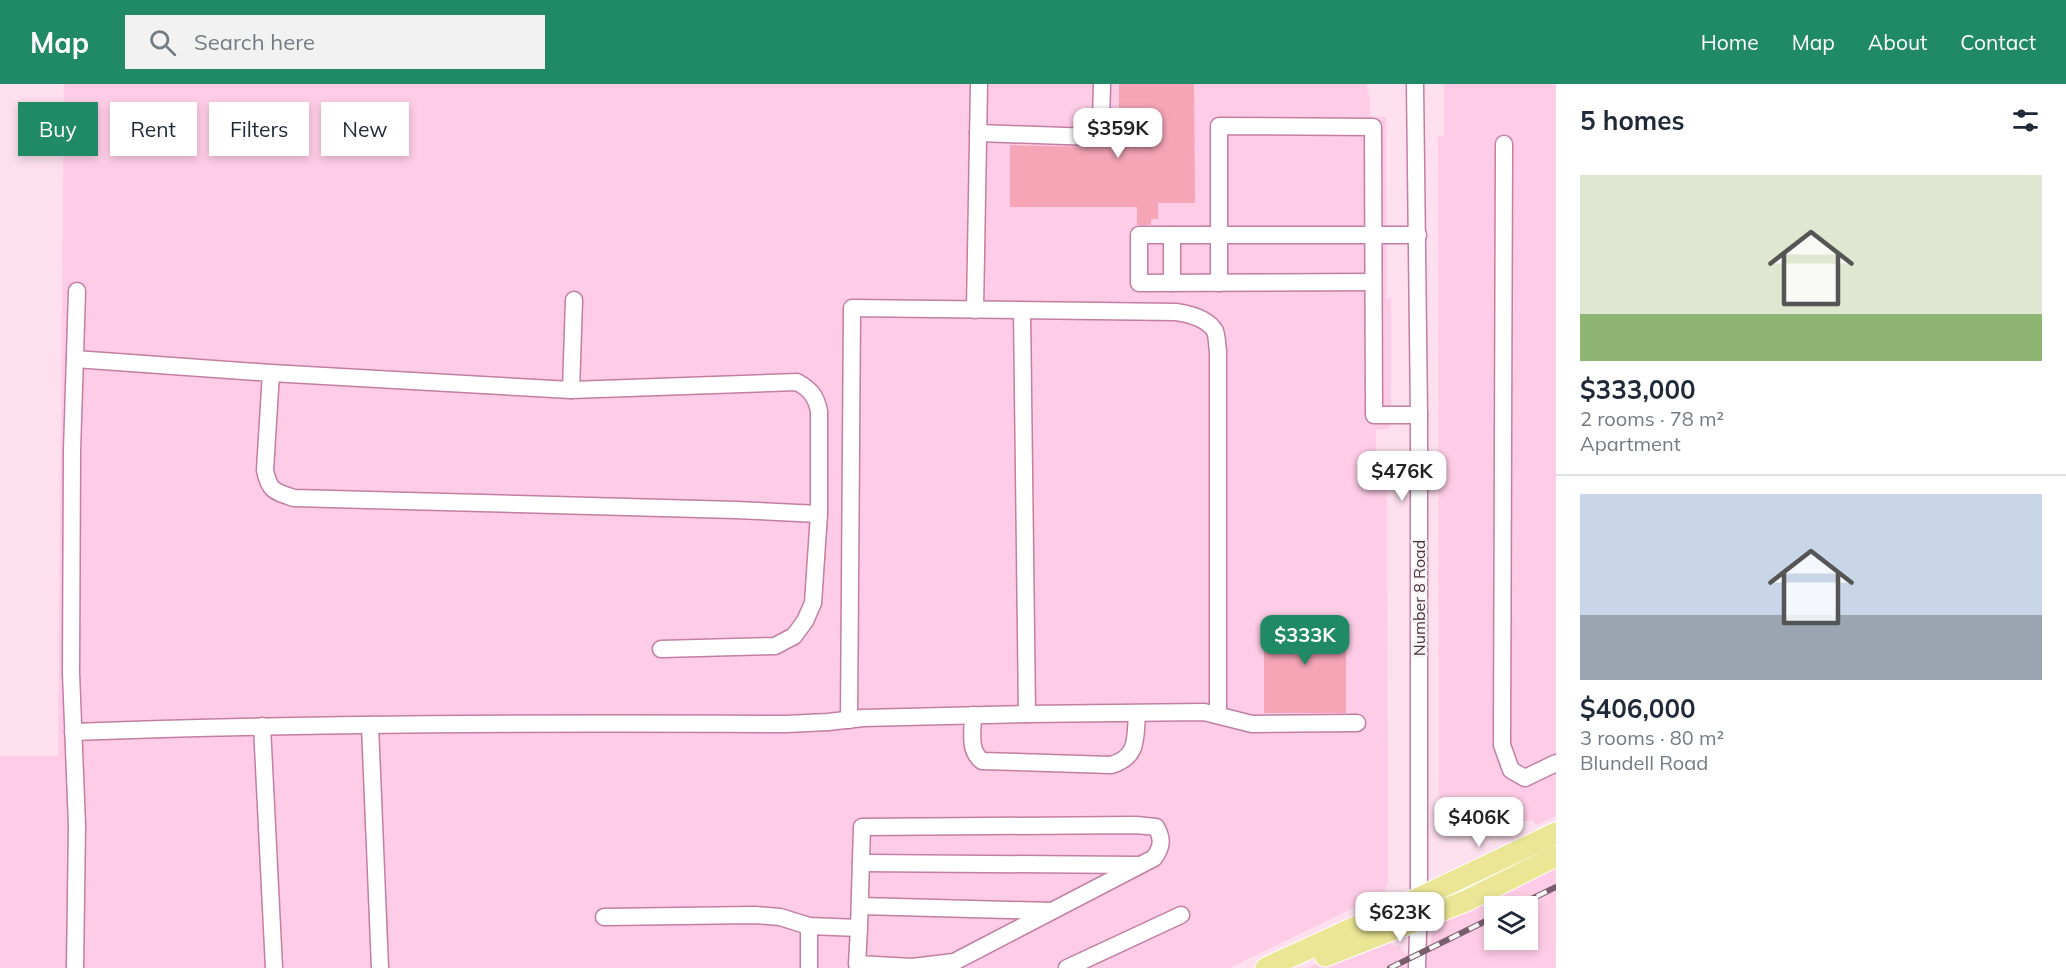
<!DOCTYPE html>
<html lang="en">
<head>
<meta charset="utf-8">
<style>
	:root { --surface:#fff; --page:#f2f2f3; --text:#1f2937; --muted:#747a83; --line:#e0e1e3; --accent:#208a67 }
	body { margin:0; font-family:Mulish,sans-serif; background:var(--page); color:var(--text); height:100vh; display:flex; flex-direction:column; font-size:22px; white-space:nowrap }
	* { box-sizing:border-box; margin:0 }
	p { font-size:20px; color:var(--muted) }
	.icon { flex:none; width:33px; height:33px; fill:none; stroke:currentColor; stroke-width:2; stroke-linecap:round; stroke-linejoin:round }
	.map { position:relative; flex:1; overflow:hidden }
	.details { display:flex; flex-direction:column; background:var(--surface); width:510px }
	.details>* { flex:none }
	.guide { position:absolute; left:18px; top:18px; width:570px; height:54px; display:flex; gap:12px }
	.controls { position:absolute; left:1484px; top:812px; display:grid; gap:12px }
	.controls a { display:grid; place-items:center; width:54px; height:54px; border-radius:0px; background:var(--surface); box-shadow:0 3px 9px #0003; font-size:30px }
	.price { position:absolute; translate:-50% -51px; padding:0 14px; border-radius:12px; background:#fff; color:#222; font-size:20px; line-height:39px; filter:drop-shadow(0 2px 3px #0008) }
	.price::after { content:''; position:absolute; left:50%; top:36px; width:18px; height:14px; margin-left:-9px; background:inherit; clip-path:polygon(0 0,100% 0,50% 100%) }
	.price.active { background:var(--accent); color:#fff }
	ul { padding:0; list-style:none }
	li { display:grid; align-content:center; gap:12px; height:318px; padding:0 24px }
	li+li { border-top:2px solid var(--line) }
	li span { display:grid; place-items:center; height:186px; border-radius:0px; color:#555 }
	li>.icon { margin-inline-start:auto }
	span .icon { width:108px; height:108px; fill:#fffc; stroke-width:1 }
	li b { font-size:26px }
	h2 { display:flex; justify-content:space-between; align-items:center; height:72px; padding:0 24px; font-size:26px }
	.tag { padding:0 21px; border-radius:0px; background:var(--surface); box-shadow:0 3px 9px #0003; font-size:21px; line-height:54px }
	.tag.active { background:var(--accent); color:#fff }
	header { display:flex; align-items:center; gap:36px; box-sizing:border-box; height:84px; padding:0 30px; background:var(--accent); color:#fff }
	header strong { font-size:28px }
	nav { display:flex; gap:33px; margin-inline-start:auto; font-size:21px }
	.search { width:420px; height:54px; background:var(--page); display:flex; align-items:center; gap:15px; box-sizing:border-box; padding:0 21px; border-radius:0px; color:var(--muted); font-size:22px }
	main { display:flex; flex:1; min-height:0 }
	.map>svg:first-child { display:block }
</style>
</head>
<body>
<header>
<strong>Map</strong>
<div class="search"><svg class="icon" aria-label="search" viewBox="0 0 24 24"><circle cx="10" cy="10" r="6"/><path d="M15 15l6 6"/></svg>Search here</div>
<nav><a>Home</a><a>Map</a><a>About</a><a>Contact</a></nav>
</header>
<main>
<div class="map">
<svg width="1556" height="884" viewBox="0 0 1556 884">
	<rect width="100%" height="100%" fill="#fddfee"/>
	<g fill="#fecce6" fill-rule="evenodd">
		<polygon points="64,0 1366,0 1369,11 1370,32 1386,33 1387,214 1391,214 1391,342 1387,345 1376,346 1376,381 1387,382 1388,798 1384,809 1229,884 0,884 0,672 58,672"/>
		<polygon points="1444,0 1556,0 1556,732 1536,741 1533,737 1439,740 1438,52 1444,52"/>
		<path d="M1556,781v103h-249l66,-28h19l-1,3 6,4 2,-2 6,9 25,-10 3,-12 7,-10zM1494,822h33v33h-33z"/>
	</g>
	<g fill="#f5a5b6">
		<polygon points="1119,0 1194,0 1195,119 1158,119 1158,135 1151,135 1151,141 1137,141 1137,123 1010,123 1010,61 1093,63 1102,60 1119,60"/>
		<rect x="1264" y="535" width="82" height="94"/>
	</g>
	<g fill="none" stroke-linecap="round" stroke-linejoin="round">
		<g stroke="#c27ea3" stroke-width="19">
			<g id="minor">
				<polyline points="1415,0 1419,331 1419,814 1417,884"/>
				<polyline points="978,49 1093,53 1098,50 1101,38 1102,0"/>
				<polyline points="1504,60 1502,661 1511,686 1525,694 1556,679"/>
				<polyline points="1172,151 1172,199"/>
				<polyline points="1373,198 1139,199 1139,151 1418,151"/>
				<polyline points="1219,199 1219,42 1373,43 1374,331 1419,331"/>
				<polyline points="975,226 979,0"/>
				<polyline points="1022,226 1027,630"/>
				<path d="M75,275l196,14 300,17 226,-8c13,7 19,14 22,29v103l-83,-4 -442,-12c-19,-6 -25,-7 -29,-28l6,-97"/>
				<polyline points="571,306 574,216"/>
				<polyline points="661,565 775,562 794,552 805,537 813,519 819,430"/>
				<path d="M973,631c0,16 -5,35 9,46l129,4c28,-8 24,-27 26,-52"/>
				<path d="M849,636l3,-412 324,4c14,2 31,6 39,19 2,5 2,14 3,20v364"/>
				<polyline points="370,641 380,884"/>
				<polyline points="262,642 274,884"/>
				<path d="M73,648c238,-9 475,-9 713,-8l42,-2 35,-4 164,-4 177,-2 48,12 105,-1"/>
				<polyline points="861,779 1139,781"/>
				<polyline points="860,822 1051,827"/>
				<path d="M604,833l151,-2 25,2 29,9 50,2 3,-101 274,-2 20,2c7,12 6,20 -2,31l-200,104 -42,5 -55,-3 2,-36"/>
				<polyline points="809,842 809,884"/>
				<polyline points="75,884 77,741 71,589 72,367 77,207"/>
				<polyline points="1067,884 1181,831"/>
			</g>
		</g>
		<g stroke="#fff" stroke-width="23">
			<g id="major">
				<polyline points="1325,872 1466,817 1556,772"/>
				<polyline points="1266,884 1419,814 1556,749"/>
			</g>
		</g>
		<use href="#minor" stroke="#fff" stroke-width="16"/>
		<use href="#major" stroke="#ebe695" stroke-width="21"/>
		<g stroke="#795d6c" stroke-width="6">
			<g id="rail">
				<polyline points="1517,822 1556,803"/>
				<polyline points="1390,884 1494,833"/>
			</g>
		</g>
		<use href="#rail" stroke="#f6f6f6" stroke-width="4" stroke-dasharray="11" stroke-linecap="butt"/>
	</g>
	<g text-anchor="middle" dominant-baseline="central" stroke-width="5" stroke-linejoin="round" paint-order="stroke">
		<g font-size="16" fill="#4b2f3f" stroke="#f6f6f6">
			<text transform="translate(1419 514) rotate(-90)">Number 8 Road</text>
		</g>
	</g>
</svg>
<div class="controls">
<a><svg class="icon" aria-label="layers" viewBox="0 0 24 24"><path d="M12 4l9 5-9 5-9-5zM3 14l9 5 9-5"/></svg></a>
</div>
<b class="price" style="left:1118px;top:75px">$359K</b>
<b class="price" style="left:1402px;top:418px">$476K</b>
<b class="price active" style="left:1305px;top:582px">$333K</b>
<b class="price" style="left:1479px;top:764px">$406K</b>
<b class="price" style="left:1400px;top:859px">$623K</b>
<div class="guide">
<a class="tag active">Buy</a>
<a class="tag">Rent</a>
<a class="tag">Filters</a>
<a class="tag">New</a>
</div>
</div>
<section class="details">
<h2>5 homes<svg class="icon" aria-label="filters" viewBox="0 0 24 24"><path d="M4 7h16M4 17h16"/><circle cx="9" cy="7" r="2"/><circle cx="15" cy="17" r="2"/></svg></h2>
<ul>
<li><span style="background:linear-gradient(#dfe7d0 75%,#8fb573 0)"><svg class="icon" aria-label="home" viewBox="0 0 24 24"><path d="M3 11l9-7 9 7M6 9v11h12V9"/></svg></span><div><b>$333,000</b><p>2 rooms · 78 m²</p><p>Apartment</p></div></li>
<li><span style="background:linear-gradient(#c9d6e8 65%,#9aa5b1 0)"><svg class="icon" aria-label="home" viewBox="0 0 24 24"><path d="M3 11l9-7 9 7M6 9v11h12V9"/></svg></span><div><b>$406,000</b><p>3 rooms · 80 m²</p><p>Blundell Road</p></div></li>
</ul>
</section>
</main>
</body>
</html>
